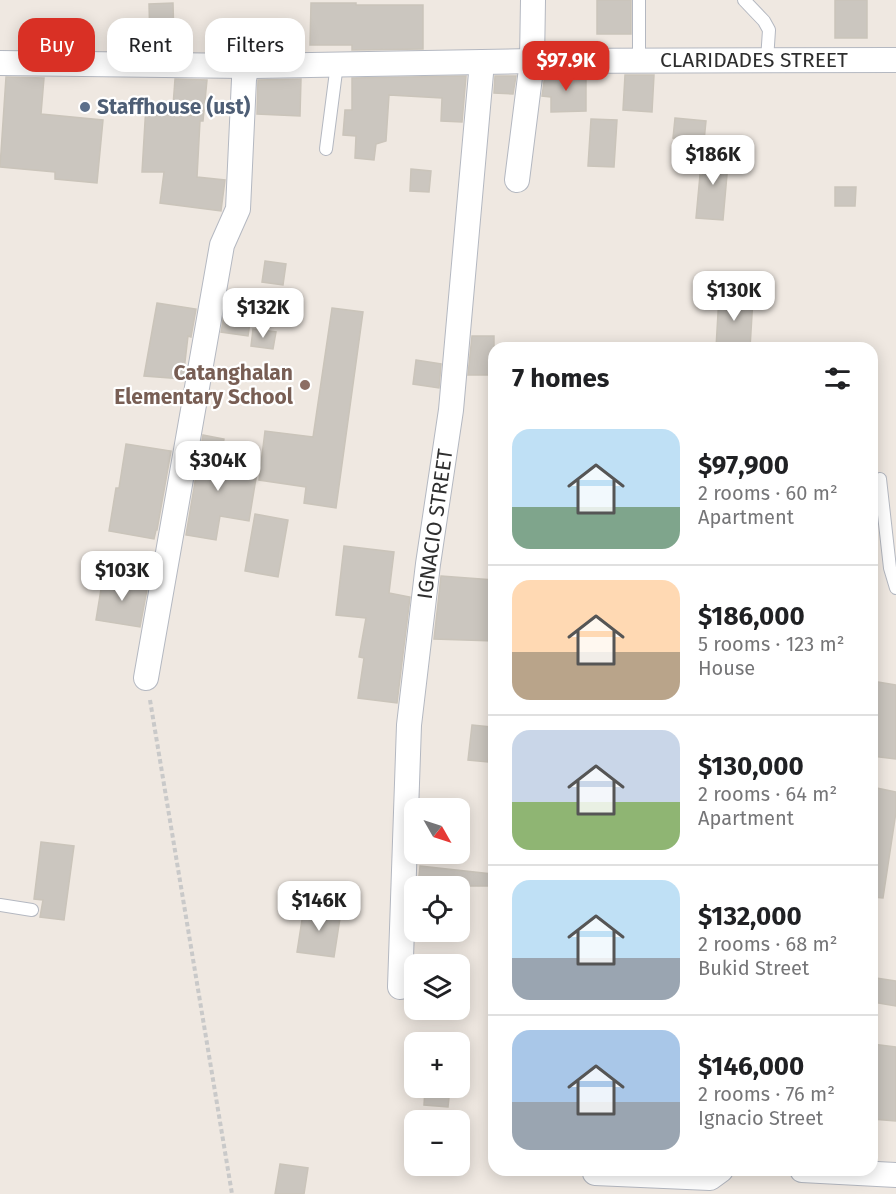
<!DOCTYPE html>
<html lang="en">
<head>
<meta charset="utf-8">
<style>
	:root { --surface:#fff; --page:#f6f6f6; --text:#202124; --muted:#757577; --line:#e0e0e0; --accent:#d93025 }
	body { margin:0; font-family:"Fira Sans",sans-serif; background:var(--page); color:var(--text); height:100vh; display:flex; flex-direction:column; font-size:22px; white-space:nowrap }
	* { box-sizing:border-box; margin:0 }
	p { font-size:20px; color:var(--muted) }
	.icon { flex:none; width:33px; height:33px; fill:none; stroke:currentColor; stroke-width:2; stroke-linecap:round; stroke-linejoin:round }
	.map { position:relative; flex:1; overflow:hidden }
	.side { position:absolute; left:488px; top:342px; width:390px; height:834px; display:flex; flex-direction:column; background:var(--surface); border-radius:18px; box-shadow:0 3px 15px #0003 }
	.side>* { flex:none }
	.banner { position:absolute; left:18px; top:18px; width:380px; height:54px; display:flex; gap:12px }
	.needle { width:39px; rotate:129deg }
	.controls { position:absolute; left:404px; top:798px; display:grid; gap:12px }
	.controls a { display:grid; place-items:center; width:66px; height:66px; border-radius:12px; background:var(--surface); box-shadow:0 3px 15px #0003; font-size:30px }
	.price { position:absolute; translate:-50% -51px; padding:0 14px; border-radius:12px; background:#fff; color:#222; font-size:20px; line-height:39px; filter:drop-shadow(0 2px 3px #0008) }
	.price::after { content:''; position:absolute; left:50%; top:36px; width:18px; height:14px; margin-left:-9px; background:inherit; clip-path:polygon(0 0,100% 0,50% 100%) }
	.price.active { background:var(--accent); color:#fff }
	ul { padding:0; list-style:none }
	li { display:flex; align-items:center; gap:18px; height:150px; padding:0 24px }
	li+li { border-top:2px solid var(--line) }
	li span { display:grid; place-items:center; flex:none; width:168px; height:120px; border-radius:18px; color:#555 }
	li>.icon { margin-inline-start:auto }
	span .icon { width:72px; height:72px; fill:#fffc; stroke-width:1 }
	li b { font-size:26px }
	h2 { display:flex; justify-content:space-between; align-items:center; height:72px; padding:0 24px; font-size:26px }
	.chip { padding:0 21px; border-radius:18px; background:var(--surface); box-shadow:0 3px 15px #0003; font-size:21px; line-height:54px }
	.chip.active { background:var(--accent); color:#fff }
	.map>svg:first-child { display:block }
</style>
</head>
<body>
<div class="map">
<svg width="896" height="1194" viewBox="0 0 896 1194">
	<rect width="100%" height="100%" fill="#efe8e1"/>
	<g fill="#cbc6bf" stroke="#cac4ba" stroke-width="1.5">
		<rect x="597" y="0" width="34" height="34"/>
		<rect x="835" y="0" width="32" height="38"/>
		<polygon points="173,3 174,40 150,41 149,4"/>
		<polygon points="311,3 356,3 356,5 423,5 423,49 352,50 352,45 310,45"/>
		<polygon points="545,75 586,75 586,111 551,112 551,97 542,96"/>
		<polygon points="625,75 654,75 652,112 623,110"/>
		<polygon points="466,76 462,122 441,121 442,98 389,95 386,141 376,144 374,160 355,158 356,136 343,135 345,110 352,110 352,78"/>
		<polygon points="495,76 516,76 513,94 494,93"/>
		<polygon points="6,77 44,78 41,114 103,120 97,183 55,179 55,172 0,167"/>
		<polygon points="175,79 207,80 203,121 200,121 197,177 225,180 221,211 160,203 164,172 142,172 146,105 173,106"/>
		<polygon points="301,79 300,116 257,114 258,80"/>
		<polygon points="675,118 706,121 704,141 673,138"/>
		<polygon points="591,119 617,120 614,167 588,166"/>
		<polygon points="705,150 729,152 723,220 696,218 700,175 702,176"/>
		<polygon points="411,169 431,171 429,192 410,191"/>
		<polygon points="835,187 856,187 855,206 835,206"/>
		<polygon points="265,261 286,264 283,285 262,282"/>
		<polygon points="719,296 753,298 750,348 716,348"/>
		<polygon points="227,298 253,302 248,336 221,332"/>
		<polygon points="157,303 196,309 191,337 188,336 183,379 144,376"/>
		<polygon points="332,308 363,312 336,508 304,503 306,487 259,480 265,431 313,437"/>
		<polygon points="253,329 276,332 273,349 251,346"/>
		<polygon points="472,336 494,336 494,375 468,375"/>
		<polygon points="416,360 441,364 439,388 413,384"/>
		<polygon points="203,435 224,439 219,466 257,472 249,521 220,516 216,540 186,535"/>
		<polygon points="126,444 171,451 157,530 156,530 154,539 109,531 116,488 119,488"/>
		<polygon points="255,514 288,520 278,577 245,571"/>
		<polygon points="344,546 394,552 389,593 410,597 397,703 358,698 364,658 359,657 366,618 336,615"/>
		<polygon points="441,576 494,580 494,641 434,639"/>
		<polygon points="103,577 148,584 140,627 96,620"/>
		<polygon points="872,681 896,685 896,759 872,756"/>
		<polygon points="472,725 491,727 488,762 468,760"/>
		<polygon points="872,787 896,792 896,812 883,898 872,897"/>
		<polygon points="41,842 74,846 64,920 40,917 43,900 34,899"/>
		<polygon points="420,866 492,874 491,886 418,886"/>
		<polygon points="304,907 341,912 334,957 297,952"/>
		<polygon points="876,978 896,981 896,1006 872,1002"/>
		<polygon points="872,1044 896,1047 896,1121 872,1119"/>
		<polygon points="425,1088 450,1088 448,1107 424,1105"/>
		<polygon points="280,1164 308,1168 304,1194 275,1194"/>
	</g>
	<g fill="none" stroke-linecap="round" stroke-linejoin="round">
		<g stroke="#b4b8c1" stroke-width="14">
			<g id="lane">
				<polyline points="639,0 639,60"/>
				<polyline points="744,0 764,21 769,30 767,60"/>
				<polyline points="326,149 337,64"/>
				<polyline points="880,479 890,568 896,588"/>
				<polyline points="0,905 32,910"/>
			</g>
		</g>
		<g stroke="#b4b8c1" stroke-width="26">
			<g id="street">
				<polyline points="0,63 247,66 532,61 896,60"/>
				<polyline points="517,180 532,61 533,0"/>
				<polyline points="146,678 222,245 238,209 244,79 247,66"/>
				<polyline points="400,987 409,725 428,564 451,410 482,62"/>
				<polyline points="802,1170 896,1175"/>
				<polyline points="595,1173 710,1178 721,1170"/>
			</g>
		</g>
		<polyline stroke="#c9c9c9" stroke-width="4" stroke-dasharray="4.5 3" stroke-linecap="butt" points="150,700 232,1194"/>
		<use href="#lane" stroke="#fff" stroke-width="12"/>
		<use href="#street" stroke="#fff" stroke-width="24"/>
	</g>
	<circle fill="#5c6f8a" stroke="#fff" stroke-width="2" cx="85" cy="107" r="6"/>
	<circle fill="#8d6e63" stroke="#fff" stroke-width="2" cx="305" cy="385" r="6"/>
	<g text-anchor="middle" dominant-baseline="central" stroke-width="4.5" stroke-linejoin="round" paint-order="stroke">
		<g font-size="21" fill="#2e2e2e" stroke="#fff">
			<text x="754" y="60">CLARIDADES STREET</text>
			<text transform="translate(435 524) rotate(-82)">IGNACIO STREET</text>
		</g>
		<g font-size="21" font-weight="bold" fill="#4e5e75" stroke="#fff" text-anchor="start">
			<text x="97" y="107">Staffhouse (ust)</text>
		</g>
		<g font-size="21" font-weight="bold" fill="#785e54" stroke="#fff" text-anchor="end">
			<text x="293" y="373">Catanghalan<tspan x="293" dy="24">Elementary School</tspan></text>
		</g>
	</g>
</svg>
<div class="controls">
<a><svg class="needle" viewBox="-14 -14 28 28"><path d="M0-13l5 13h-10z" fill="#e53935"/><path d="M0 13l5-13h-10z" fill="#757577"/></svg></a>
<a><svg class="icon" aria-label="locate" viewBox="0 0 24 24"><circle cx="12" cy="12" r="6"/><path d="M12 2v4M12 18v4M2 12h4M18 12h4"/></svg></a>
<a><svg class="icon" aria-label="layers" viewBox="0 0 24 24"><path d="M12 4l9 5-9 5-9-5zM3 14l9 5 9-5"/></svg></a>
<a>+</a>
<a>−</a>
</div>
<b class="price active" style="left:566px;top:92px">$97.9K</b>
<b class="price" style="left:713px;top:186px">$186K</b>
<b class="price" style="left:734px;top:322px">$130K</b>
<b class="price" style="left:263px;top:339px">$132K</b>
<b class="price" style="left:218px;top:492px">$304K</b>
<b class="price" style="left:122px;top:602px">$103K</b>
<b class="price" style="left:319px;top:932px">$146K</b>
<div class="banner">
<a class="chip active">Buy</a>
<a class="chip">Rent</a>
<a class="chip">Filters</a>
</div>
<section class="side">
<h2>7 homes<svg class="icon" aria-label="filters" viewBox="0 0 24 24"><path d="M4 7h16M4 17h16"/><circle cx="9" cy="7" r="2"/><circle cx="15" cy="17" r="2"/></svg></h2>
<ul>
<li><span style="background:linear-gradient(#bfe0f5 65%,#7fa58c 0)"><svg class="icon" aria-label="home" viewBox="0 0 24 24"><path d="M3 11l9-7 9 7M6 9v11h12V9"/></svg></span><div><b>$97,900</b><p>2 rooms · 60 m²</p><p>Apartment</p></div></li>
<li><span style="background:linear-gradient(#ffd9b3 60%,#b9a48a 0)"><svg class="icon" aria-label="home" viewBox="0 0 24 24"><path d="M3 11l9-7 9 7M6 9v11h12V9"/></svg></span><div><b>$186,000</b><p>5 rooms · 123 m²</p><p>House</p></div></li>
<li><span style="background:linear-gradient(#c9d6e8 60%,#8fb573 0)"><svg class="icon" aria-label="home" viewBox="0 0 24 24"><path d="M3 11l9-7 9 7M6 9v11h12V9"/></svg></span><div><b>$130,000</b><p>2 rooms · 64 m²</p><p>Apartment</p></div></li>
<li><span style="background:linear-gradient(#bfe0f5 65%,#9aa5b1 0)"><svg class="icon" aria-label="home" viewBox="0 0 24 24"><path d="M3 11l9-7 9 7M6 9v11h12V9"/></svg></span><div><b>$132,000</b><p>2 rooms · 68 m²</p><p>Bukid Street</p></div></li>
<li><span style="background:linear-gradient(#a9c7e8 60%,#9aa5b1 0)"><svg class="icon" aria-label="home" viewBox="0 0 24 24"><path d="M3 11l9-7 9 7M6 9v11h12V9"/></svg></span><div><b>$146,000</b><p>2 rooms · 76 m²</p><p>Ignacio Street</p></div></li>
</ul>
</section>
</div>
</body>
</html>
